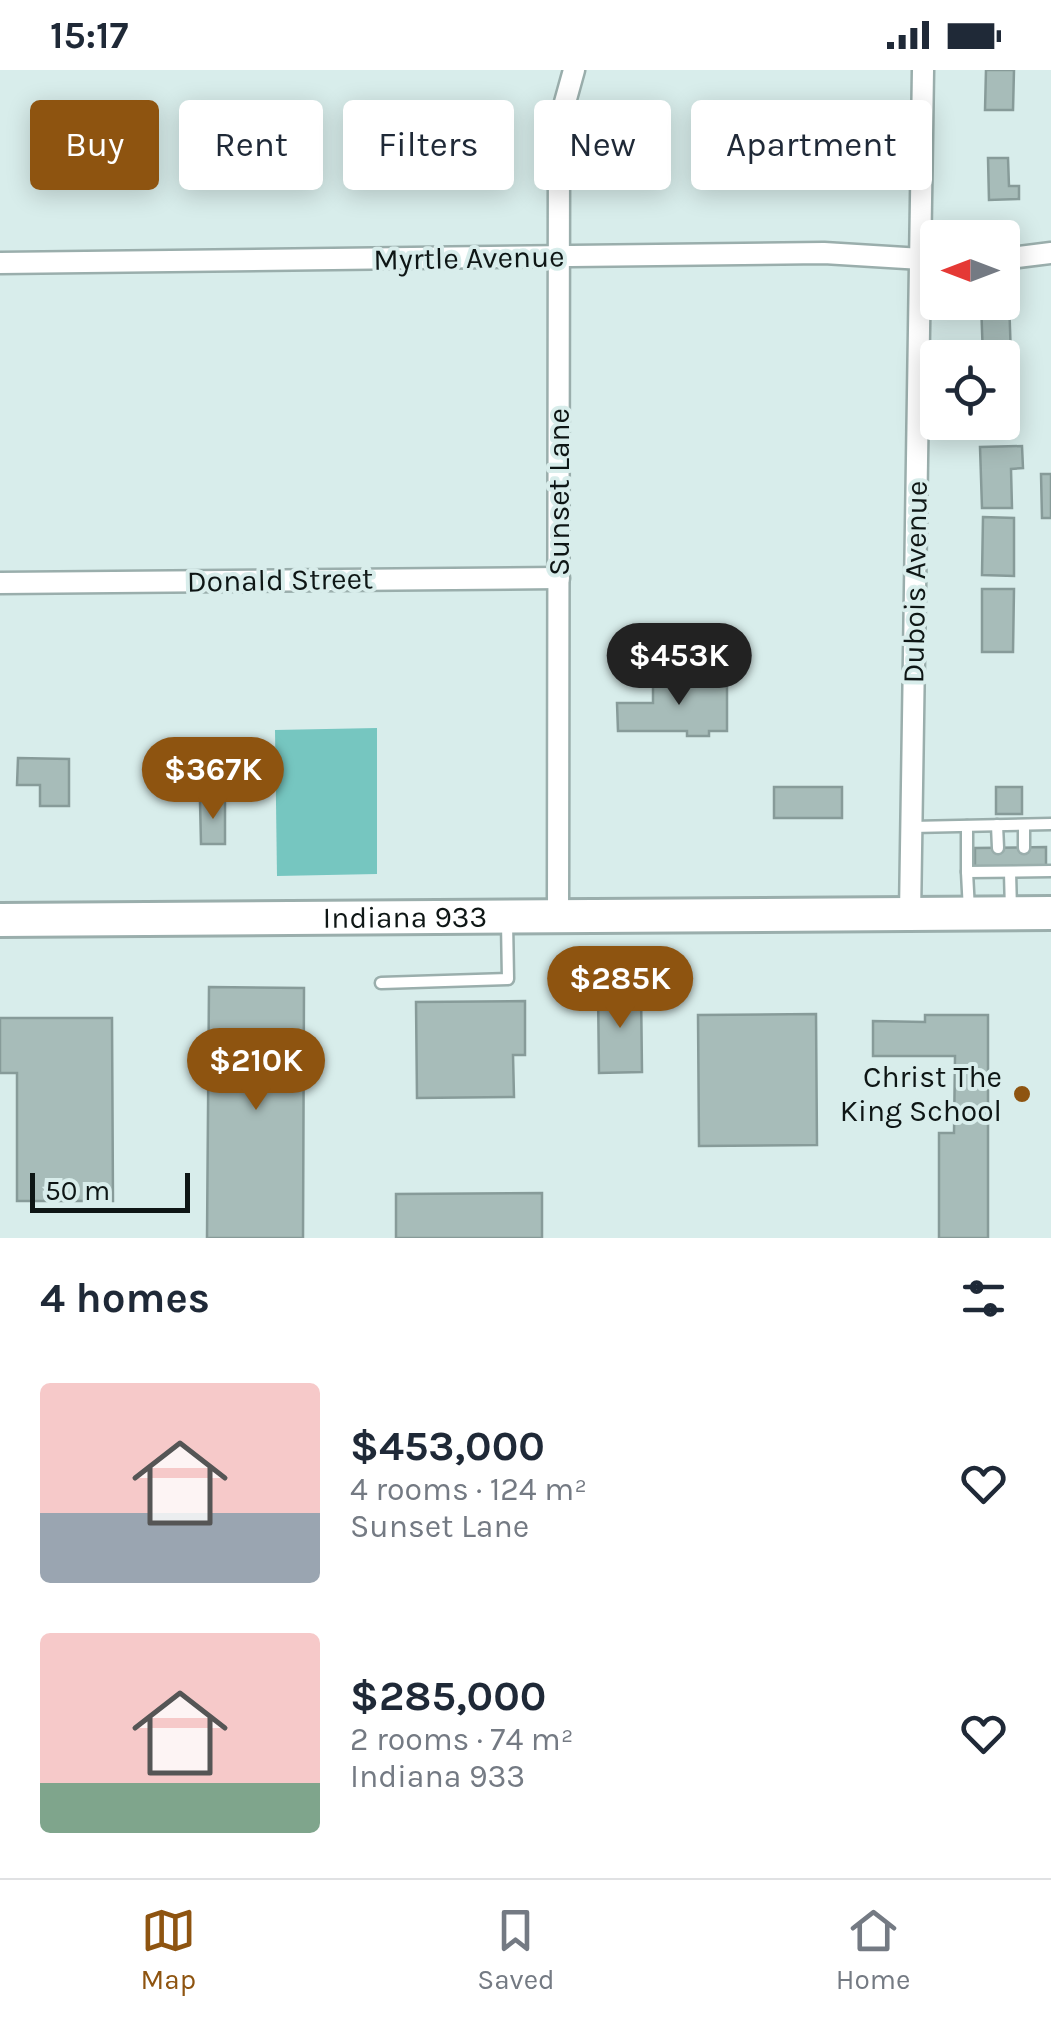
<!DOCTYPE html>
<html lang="en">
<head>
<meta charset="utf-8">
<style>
	:root { --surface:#fff; --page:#f2f2f3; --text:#1f2937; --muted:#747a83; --line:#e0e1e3; --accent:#8e5410 }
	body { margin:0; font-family:Karla,sans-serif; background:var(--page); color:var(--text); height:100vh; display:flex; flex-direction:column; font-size:38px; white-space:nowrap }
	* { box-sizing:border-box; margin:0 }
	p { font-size:32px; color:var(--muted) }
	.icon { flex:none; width:55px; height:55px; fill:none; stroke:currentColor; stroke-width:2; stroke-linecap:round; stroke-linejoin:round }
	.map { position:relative; height:1168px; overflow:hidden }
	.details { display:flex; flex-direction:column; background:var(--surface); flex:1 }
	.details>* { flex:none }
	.top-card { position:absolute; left:30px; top:30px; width:992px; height:90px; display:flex; gap:20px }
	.needle { width:65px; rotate:270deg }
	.fabs { position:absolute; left:920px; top:150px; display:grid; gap:20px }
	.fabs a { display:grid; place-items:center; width:100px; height:100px; border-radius:10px; background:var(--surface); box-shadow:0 5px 25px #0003; font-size:50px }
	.scale { position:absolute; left:30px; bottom:25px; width:160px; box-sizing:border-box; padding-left:10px; border:5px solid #0e1615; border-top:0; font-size:28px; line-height:35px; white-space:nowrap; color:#0e1615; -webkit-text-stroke:8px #d8edeb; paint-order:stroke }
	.price { position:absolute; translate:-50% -85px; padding:0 22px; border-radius:35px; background:var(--accent); color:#fff; font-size:32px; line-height:65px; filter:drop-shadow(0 2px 5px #0008) }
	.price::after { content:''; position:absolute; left:50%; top:60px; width:30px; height:22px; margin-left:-15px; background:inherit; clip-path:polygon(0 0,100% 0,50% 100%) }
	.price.selected { background:#222; color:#fff }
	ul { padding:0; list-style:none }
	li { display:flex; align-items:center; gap:30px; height:250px; padding:0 40px }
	li span { display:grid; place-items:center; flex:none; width:280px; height:200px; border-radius:10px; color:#555 }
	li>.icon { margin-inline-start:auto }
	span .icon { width:120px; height:120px; fill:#fffc; stroke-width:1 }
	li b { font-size:42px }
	h2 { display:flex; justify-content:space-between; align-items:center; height:120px; padding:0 40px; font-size:42px }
	.tag { padding:0 35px; border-radius:10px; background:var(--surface); box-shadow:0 5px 25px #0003; font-size:35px; line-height:90px }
	.tag.selected { background:var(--accent); color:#fff }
	.status { display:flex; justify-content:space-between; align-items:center; height:70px; padding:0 50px; background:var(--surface); direction:ltr }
	.status svg { height:28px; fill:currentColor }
	.menu { display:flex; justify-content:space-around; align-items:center; height:140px; border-top:2px solid var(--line); background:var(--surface); font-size:28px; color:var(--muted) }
	.menu a { display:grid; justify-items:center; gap:5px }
	.menu .selected { color:var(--accent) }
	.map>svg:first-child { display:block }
</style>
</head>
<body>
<div class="status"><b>15:17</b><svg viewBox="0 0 49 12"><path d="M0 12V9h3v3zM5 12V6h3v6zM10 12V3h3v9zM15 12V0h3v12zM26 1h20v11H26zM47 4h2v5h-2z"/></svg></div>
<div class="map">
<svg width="1051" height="1168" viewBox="0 0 1051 1168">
	<rect width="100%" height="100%" fill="#d8edeb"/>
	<polygon fill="#76c6c0" points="377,658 377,804 277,806 275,660"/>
	<g fill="#a7bcb9" stroke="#879b99" stroke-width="2.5">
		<polygon points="986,0 1014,0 1013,40 985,40"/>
		<polygon points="988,88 1008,88 1009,116 1019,116 1019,129 989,130"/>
		<polygon points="1002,229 1009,229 1011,288 983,288 981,232 1002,232"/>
		<polygon points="1002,301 1012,301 1011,358 983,357 983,352 1002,352"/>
		<polygon points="1022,376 1023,398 1011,399 1012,438 982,438 980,377"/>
		<polygon points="1041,404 1051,404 1051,448 1042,448"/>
		<polygon points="983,447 1014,448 1014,506 982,505"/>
		<polygon points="982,519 1014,519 1013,582 982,582"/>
		<polygon points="653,610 727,610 727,661 709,661 709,666 687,666 687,661 618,661 617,633 653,633"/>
		<polygon points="18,688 69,689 69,736 40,736 40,715 17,715"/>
		<rect x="774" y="717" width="68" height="31"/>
		<rect x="996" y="717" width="26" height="27"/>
		<polygon points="200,731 225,731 225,774 201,774"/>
		<polygon points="1046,777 1046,797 975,798 975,778"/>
		<polygon points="209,917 304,918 303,1168 207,1168"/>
		<polygon points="641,919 642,1002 599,1003 598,920"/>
		<polygon points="525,931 525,985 513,985 514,1027 417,1028 416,932"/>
		<polygon points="816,944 817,1075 699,1076 698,945"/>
		<polygon points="925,945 988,945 988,1168 939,1168 939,1063 954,1063 955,986 873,986 873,951 925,952"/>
		<polygon points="0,948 112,948 113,1131 17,1131 17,1003 0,1003"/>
		<polygon points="542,1123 542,1168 396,1168 396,1124"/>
	</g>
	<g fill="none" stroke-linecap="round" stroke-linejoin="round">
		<g stroke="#9aaeac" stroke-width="15">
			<g id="lane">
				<polyline points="997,755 998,778"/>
				<polyline points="1024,755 1024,778"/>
				<polyline points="967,756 967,802 1051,801"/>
				<polyline points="912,757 1051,754"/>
				<polyline points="967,802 969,841"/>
				<polyline points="1010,802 1011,841"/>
				<polyline points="381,913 508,909 507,852"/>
			</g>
		</g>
		<g stroke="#9aaeac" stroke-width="25">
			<g id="street">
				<polyline points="1002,189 1051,183"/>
				<polyline points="0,193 824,183 938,190"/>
				<polyline points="0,513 559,508"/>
				<polyline points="910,845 923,0"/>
				<polyline points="558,846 559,76 564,36 574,0"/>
			</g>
		</g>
		<g stroke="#9aaeac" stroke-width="38">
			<g id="primary">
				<path id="s1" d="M0,850l1051,-7"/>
			</g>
		</g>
		<use href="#lane" stroke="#fff" stroke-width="10"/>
		<use href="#street" stroke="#fff" stroke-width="20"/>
		<use href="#primary" stroke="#fff" stroke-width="32"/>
	</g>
	<circle fill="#8e5410" stroke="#d8edeb" stroke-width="4" cx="1022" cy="1024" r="10"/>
	<g text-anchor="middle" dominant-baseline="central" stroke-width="8" stroke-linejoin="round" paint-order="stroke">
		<g font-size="30" fill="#0e1615" stroke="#d8edeb">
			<text transform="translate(469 188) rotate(-1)">Myrtle Avenue</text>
			<text transform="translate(559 422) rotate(-90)">Sunset Lane</text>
			<text transform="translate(280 510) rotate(-1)">Donald Street</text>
			<text transform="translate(915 512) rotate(-89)">Dubois Avenue</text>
			<text stroke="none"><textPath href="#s1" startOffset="405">Indiana 933</textPath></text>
		</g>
		<g font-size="30" fill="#0e1615" stroke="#d8edeb" text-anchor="end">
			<text x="1002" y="1007">Christ The<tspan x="1002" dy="34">King School</tspan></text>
		</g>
	</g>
</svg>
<div class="fabs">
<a><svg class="needle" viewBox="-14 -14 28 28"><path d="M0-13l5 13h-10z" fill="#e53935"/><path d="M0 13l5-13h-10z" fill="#747a83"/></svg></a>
<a><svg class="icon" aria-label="locate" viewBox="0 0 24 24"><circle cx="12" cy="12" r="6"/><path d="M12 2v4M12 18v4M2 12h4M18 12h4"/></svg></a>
</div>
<div class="scale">50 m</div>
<b class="price selected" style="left:679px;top:638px">$453K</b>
<b class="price" style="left:213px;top:752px">$367K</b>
<b class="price" style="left:620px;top:961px">$285K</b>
<b class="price" style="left:256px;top:1043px">$210K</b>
<div class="top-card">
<a class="tag selected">Buy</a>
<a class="tag">Rent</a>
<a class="tag">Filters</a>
<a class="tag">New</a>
<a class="tag">Apartment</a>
</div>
</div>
<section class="details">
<h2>4 homes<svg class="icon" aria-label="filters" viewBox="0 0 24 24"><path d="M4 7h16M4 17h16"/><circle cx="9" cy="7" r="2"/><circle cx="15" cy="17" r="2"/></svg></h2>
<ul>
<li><span style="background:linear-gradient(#f6c9c9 65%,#9aa5b1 0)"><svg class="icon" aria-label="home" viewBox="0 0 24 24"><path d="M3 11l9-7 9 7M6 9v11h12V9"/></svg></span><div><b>$453,000</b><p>4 rooms · 124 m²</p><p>Sunset Lane</p></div><svg class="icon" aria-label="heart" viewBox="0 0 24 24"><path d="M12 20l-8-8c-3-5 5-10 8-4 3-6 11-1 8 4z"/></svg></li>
<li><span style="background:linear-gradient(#f6c9c9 75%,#7fa58c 0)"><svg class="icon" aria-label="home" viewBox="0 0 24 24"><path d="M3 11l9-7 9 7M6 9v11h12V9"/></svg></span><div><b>$285,000</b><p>2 rooms · 74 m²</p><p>Indiana 933</p></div><svg class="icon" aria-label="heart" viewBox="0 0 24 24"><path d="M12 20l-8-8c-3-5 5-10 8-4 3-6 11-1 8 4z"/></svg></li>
</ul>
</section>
<nav class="menu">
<a class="selected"><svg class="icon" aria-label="map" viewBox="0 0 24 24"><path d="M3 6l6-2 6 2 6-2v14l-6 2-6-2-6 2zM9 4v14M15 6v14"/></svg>Map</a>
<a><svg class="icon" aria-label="saved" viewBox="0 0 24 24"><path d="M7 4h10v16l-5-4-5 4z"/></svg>Saved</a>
<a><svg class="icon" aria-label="home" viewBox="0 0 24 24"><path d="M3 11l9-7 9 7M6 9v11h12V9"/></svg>Home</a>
</nav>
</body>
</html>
